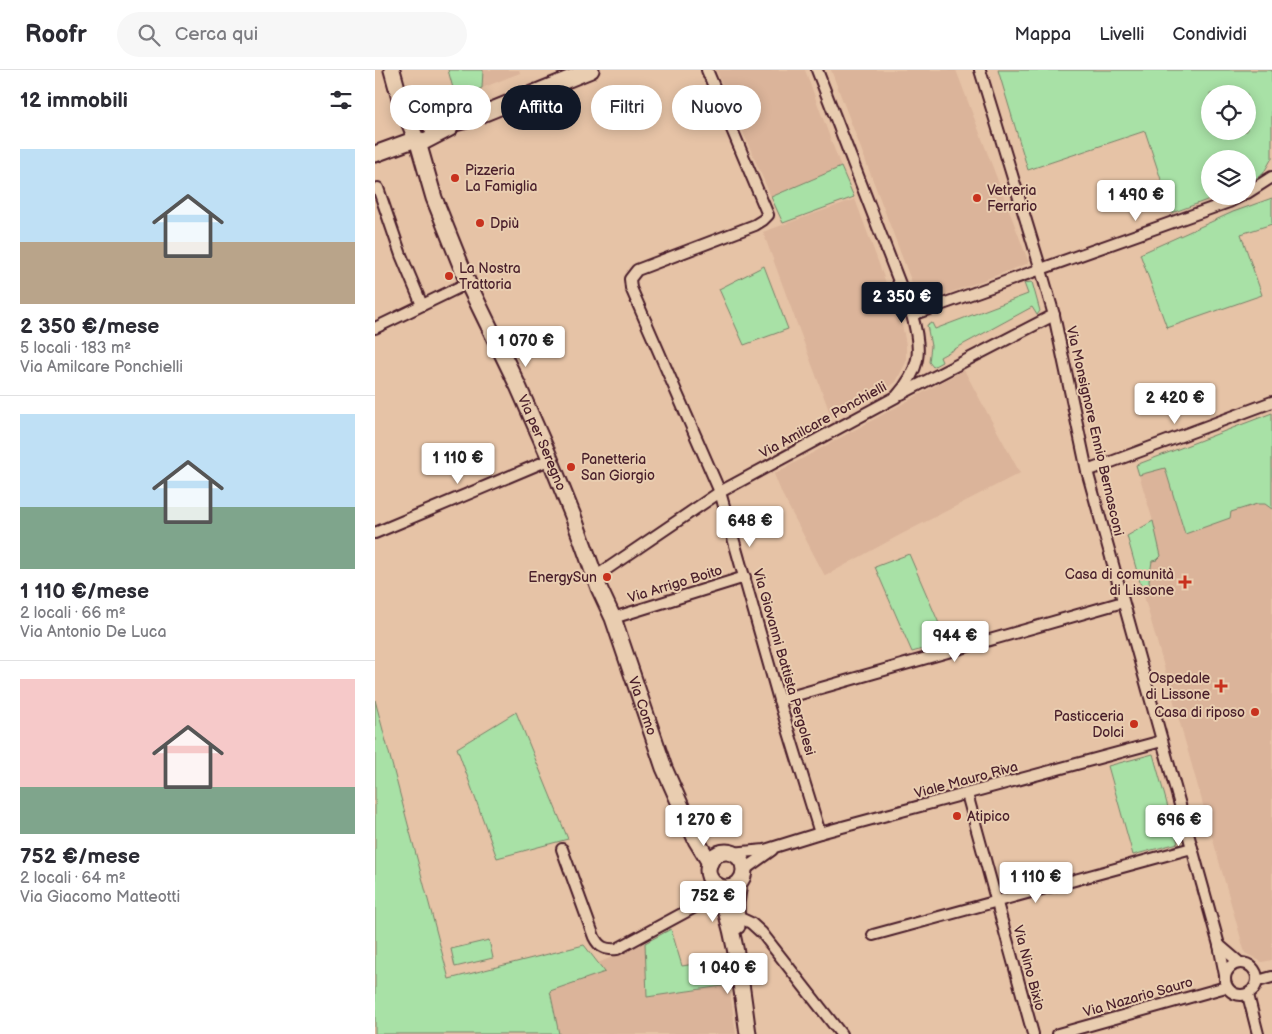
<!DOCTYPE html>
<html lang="it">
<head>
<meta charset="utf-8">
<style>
	:root { --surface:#fff; --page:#f7f7f7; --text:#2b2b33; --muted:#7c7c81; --line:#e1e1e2; --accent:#111827 }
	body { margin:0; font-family:"Balsamiq Sans",sans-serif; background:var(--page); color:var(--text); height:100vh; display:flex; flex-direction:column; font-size:19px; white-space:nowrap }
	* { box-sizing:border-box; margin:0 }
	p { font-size:16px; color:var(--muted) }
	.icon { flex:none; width:28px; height:28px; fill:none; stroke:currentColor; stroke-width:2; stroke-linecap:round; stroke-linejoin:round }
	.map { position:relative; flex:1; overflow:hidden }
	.sheet { display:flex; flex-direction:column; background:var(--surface); width:375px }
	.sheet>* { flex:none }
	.hud { position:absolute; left:15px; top:15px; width:475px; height:45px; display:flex; gap:10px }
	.tools { position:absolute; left:826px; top:15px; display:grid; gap:10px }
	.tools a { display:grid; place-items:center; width:55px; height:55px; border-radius:50%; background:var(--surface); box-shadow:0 2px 12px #0003; font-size:25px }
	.price { position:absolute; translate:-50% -42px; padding:0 11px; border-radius:5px; background:#fff; color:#222; font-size:16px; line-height:32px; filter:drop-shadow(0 1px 2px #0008) }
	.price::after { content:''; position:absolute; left:50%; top:30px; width:15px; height:11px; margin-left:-8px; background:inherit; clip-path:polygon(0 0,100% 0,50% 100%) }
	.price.selected { background:var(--accent); color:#fff }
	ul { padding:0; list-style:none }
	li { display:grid; align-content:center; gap:10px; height:265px; padding:0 20px }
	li+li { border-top:1px solid var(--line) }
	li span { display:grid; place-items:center; height:155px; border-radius:0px; color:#555 }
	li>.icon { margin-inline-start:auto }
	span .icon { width:90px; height:90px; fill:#fffc; stroke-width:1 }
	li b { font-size:21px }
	h2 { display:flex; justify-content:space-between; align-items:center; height:60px; padding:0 20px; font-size:21px }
	.chip { padding:0 18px; border-radius:22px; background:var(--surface); box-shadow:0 2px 12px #0003; font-size:18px; line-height:45px }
	.chip.selected { background:var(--accent); color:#fff }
	header { display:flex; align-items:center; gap:30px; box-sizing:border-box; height:70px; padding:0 25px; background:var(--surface); border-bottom:1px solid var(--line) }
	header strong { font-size:24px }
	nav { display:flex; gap:28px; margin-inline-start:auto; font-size:18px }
	.search { width:350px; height:45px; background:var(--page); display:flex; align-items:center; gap:12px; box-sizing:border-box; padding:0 18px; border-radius:28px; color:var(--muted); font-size:19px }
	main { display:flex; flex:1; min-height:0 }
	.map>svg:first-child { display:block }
</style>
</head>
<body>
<header>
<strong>Roofr</strong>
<div class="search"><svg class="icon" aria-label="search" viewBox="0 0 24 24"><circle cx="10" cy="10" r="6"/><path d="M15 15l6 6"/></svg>Cerca qui</div>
<nav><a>Mappa</a><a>Livelli</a><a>Condividi</a></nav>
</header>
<main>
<section class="sheet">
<h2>12 immobili<svg class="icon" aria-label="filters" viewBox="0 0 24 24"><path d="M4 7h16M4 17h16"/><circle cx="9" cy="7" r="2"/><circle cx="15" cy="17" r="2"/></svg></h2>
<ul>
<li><span style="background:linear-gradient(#bfe0f5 60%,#b9a48a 0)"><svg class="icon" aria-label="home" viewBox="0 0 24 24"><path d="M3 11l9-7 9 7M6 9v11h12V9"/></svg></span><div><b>2 350 €/mese</b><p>5 locali · 183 m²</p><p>Via Amilcare Ponchielli</p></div></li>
<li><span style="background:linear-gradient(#bfe0f5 60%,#7fa58c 0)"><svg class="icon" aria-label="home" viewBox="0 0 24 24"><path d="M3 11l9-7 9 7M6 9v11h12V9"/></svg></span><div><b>1 110 €/mese</b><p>2 locali · 66 m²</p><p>Via Antonio De Luca</p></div></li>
<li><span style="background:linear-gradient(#f6c9c9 70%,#7fa58c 0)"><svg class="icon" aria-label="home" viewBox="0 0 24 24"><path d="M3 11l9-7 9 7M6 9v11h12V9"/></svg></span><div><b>752 €/mese</b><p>2 locali · 64 m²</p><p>Via Giacomo Matteotti</p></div></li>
</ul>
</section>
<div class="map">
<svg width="897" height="964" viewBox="0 0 897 964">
	<rect width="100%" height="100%" fill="#e6c3a6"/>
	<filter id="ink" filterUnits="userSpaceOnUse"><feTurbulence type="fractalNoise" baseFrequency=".02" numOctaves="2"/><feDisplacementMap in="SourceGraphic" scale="10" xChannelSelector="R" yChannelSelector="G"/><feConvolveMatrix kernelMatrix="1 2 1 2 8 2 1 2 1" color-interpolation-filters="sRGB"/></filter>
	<g filter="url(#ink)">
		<g fill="#dbb49a">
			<polygon points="108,0 144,0 145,3 107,18"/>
			<polygon points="341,0 430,0 466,97 396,127"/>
			<polygon points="456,0 581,0 654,193 545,234"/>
			<polygon points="480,129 528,259 531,275 531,292 521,312 513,318 456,346 388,162"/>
			<polygon points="589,300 645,403 523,466 450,506 407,424 399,404"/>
			<polygon points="897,343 897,890 887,892 870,883 752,466 778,451 761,395"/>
			<polygon points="270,873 272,927 354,915 361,964 184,964 175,921 230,902 223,893"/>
		</g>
		<g fill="#a8e1a6" stroke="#798068" fill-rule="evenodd">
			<polygon points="73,0 108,0 107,18 81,29"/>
			<path d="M623,0h274v88l-9,16 -15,9 -1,-24h-37v37h8l-46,17 -27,-82 -117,39zM835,24h37v37h-37z"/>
			<polygon points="466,97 479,127 408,153 396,127"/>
			<polygon points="897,128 897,154 866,164 887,225 792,258 765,184 858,142"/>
			<polygon points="389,196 413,259 369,275 344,219"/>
			<polygon points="657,212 665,241 662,245 657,237 565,287 567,292 558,297 554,292 556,276 552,255 557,253 560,259 653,224 649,213"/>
			<polygon points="897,343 897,439 890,434 882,434 856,442 855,448 810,464 790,398 764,405 761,395"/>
			<polygon points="778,451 786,486 782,490 777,491 774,511 775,520 768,523 752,466"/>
			<polygon points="534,484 572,572 537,582 500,497"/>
			<polygon points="0,630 74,909 209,875 230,902 175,921 184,964 0,964"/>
			<polygon points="141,642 193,769 122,788 82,678"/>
			<polygon points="778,684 803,773 758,785 733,696"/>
			<polygon points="296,859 307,896 350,889 354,915 272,927 270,873"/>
			<polygon points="114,870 118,888 80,897 76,879"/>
		</g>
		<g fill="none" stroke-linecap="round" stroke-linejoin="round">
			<g stroke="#4a1f2b" stroke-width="14">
				<g id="street">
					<polyline points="332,0 393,145 388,150 380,155 262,200 255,209 256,218 345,422 404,630 445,763"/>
					<polyline points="605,0 666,200 679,245 712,401 844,875 850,905"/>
					<polyline points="3,118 26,185 47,235"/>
					<polyline points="872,123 897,107"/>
					<polyline points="537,245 854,132 866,126"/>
					<polyline points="0,258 93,213"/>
					<polyline points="526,324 679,245"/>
					<polyline points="712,401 897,332"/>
					<polyline points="0,463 176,389"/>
					<path d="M220,507l125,-85 176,-95c25,-28 26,-47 16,-82l-95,-245"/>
					<polyline points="238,548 370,507"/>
					<polyline points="404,630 748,532"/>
					<polyline points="592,724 658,964"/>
					<path d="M187,779l32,88c5,10 11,13 23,12l87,-47 23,-14"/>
					<polyline points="356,783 390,780 445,763 787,671"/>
					<polyline points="369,800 397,780"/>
					<polyline points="361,846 376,853 387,863 466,964"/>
					<polyline points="498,865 817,778"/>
					<polyline points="844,875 865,893"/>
					<circle cx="866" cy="909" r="16"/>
					<polyline points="883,911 897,907"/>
					<polyline points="873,925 883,964"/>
					<polyline points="683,964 851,917"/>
				</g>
			</g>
			<g stroke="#4a1f2b" stroke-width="19">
				<g id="secondary">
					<polyline points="17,0 25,29 41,69 50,71 75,58"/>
					<polyline points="56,56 76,54 95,49 216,0"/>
					<path id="s1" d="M42,69l17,59 34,85 50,103 30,68 25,62 26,72 14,30 51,150 32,72 14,23"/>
					<polyline points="0,84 41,69"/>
					<circle cx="351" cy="800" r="18"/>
					<path d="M342,815c19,47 24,99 31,149"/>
					<polyline points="362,856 361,834 364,813"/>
				</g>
			</g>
			<use href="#street" stroke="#e9cdb0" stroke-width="10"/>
			<use href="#secondary" stroke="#e9cdb0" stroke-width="15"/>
		</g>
	</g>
	<g fill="#c8321e" stroke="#e9cdb0" stroke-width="2">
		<circle cx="80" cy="108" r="5"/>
		<circle cx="602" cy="128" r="5"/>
		<circle cx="105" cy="153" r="5"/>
		<circle cx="74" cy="206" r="5"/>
		<circle cx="196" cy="397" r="5"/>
		<circle cx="232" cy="507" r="5"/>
		<path d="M807.5 504.5h5v5h5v5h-5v5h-5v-5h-5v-5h5z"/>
		<path d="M843.5 608.5h5v5h5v5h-5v5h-5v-5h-5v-5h5z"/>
		<circle cx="880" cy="642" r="5"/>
		<circle cx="759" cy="654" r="5"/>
		<circle cx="582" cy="746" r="5"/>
	</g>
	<g text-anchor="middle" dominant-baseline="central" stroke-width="4" stroke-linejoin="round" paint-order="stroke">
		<g font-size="14" fill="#4a1f2b" stroke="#e9cdb0" text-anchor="start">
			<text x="90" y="100">Pizzeria<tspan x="90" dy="16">La Famiglia</tspan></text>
			<text x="612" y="120">Vetreria<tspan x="612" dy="16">Ferrario</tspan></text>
			<text x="115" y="153">Dpiù</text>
			<text x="84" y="198">La Nostra<tspan x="84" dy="16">Trattoria</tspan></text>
			<text x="206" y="389">Panetteria<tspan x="206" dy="16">San Giorgio</tspan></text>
			<text x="799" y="504" text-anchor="end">Casa di comunità<tspan x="799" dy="16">di Lissone</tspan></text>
			<text x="222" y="507" text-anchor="end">EnergySun</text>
			<text x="835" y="608" text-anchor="end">Ospedale<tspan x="835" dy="16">di Lissone</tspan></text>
			<text x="870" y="642" text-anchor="end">Casa di riposo</text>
			<text x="749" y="646" text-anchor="end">Pasticceria<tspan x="749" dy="16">Dolci</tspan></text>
			<text x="592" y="746">Atipico</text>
		</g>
		<g font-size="14" fill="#4a1f2b" stroke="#e9cdb0">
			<text transform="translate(448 350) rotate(-29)">Via Amilcare Ponchielli</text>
			<text transform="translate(720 361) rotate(77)">Via Monsignore Ennio Bernasconi</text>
			<text stroke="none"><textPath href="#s1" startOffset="329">Via per Seregno</textPath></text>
			<text transform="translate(300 514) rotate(-17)">Via Arrigo Boito</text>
			<text transform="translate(409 592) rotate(74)">Via Giovanni Battista Pergolesi</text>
			<text stroke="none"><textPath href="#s1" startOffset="611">Via Como</textPath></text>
			<text transform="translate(591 710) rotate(-15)">Viale Mauro Riva</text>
			<text transform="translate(654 898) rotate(75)">Via Nino Bixio</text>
			<text transform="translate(763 927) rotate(-16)">Via Nazario Sauro</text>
		</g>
	</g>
</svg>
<div class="tools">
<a><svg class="icon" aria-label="locate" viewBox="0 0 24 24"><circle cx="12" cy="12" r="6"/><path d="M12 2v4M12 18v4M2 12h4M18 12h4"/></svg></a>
<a><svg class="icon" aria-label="layers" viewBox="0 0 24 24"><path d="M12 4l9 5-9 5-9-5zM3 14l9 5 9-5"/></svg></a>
</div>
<b class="price" style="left:761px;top:152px">1 490 €</b>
<b class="price selected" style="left:527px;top:254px">2 350 €</b>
<b class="price" style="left:151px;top:298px">1 070 €</b>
<b class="price" style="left:800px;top:355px">2 420 €</b>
<b class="price" style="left:83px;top:415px">1 110 €</b>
<b class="price" style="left:375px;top:478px">648 €</b>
<b class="price" style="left:580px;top:593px">944 €</b>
<b class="price" style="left:329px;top:777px">1 270 €</b>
<b class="price" style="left:804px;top:777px">696 €</b>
<b class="price" style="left:661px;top:834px">1 110 €</b>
<b class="price" style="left:338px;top:853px">752 €</b>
<b class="price" style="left:353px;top:925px">1 040 €</b>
<div class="hud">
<a class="chip">Compra</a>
<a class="chip selected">Affitta</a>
<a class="chip">Filtri</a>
<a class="chip">Nuovo</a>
</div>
</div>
</main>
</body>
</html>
